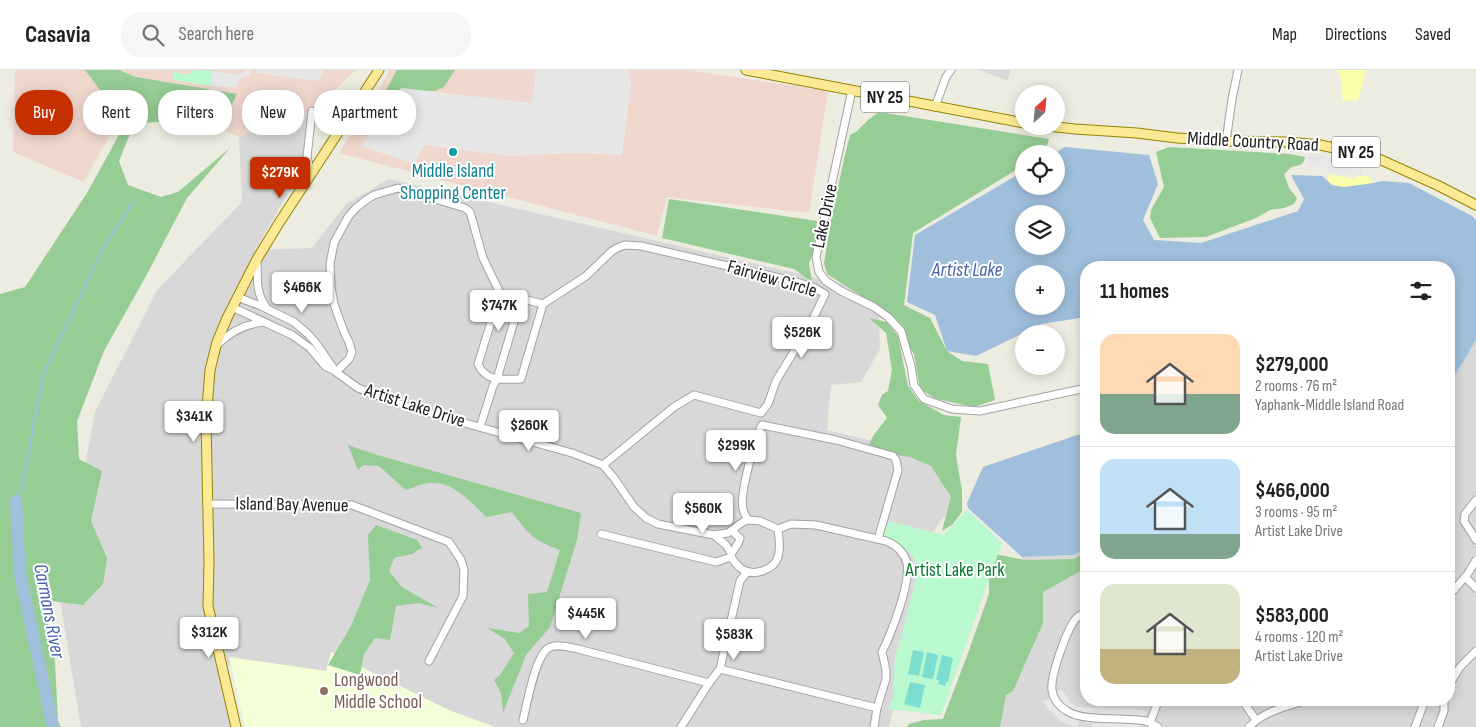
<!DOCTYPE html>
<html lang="en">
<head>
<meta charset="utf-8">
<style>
	:root { --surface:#fff; --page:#f6f6f6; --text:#222; --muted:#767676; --line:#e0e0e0; --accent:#c63000 }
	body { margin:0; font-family:"Sofia Sans Condensed",sans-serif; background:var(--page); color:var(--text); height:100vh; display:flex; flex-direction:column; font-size:19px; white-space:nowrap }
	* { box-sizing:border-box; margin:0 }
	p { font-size:16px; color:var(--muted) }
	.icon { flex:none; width:28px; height:28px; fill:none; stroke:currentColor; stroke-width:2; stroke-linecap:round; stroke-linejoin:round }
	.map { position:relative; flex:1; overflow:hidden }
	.panel { position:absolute; left:1080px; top:191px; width:375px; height:445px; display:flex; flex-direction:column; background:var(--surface); border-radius:20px; box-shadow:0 2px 12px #0003 }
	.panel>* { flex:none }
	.top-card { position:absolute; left:15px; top:20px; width:475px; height:45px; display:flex; gap:10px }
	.needle { width:32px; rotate:26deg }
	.fabs { position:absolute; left:1015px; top:15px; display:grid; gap:10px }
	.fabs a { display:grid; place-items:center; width:50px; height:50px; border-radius:50%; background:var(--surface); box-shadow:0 2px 12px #0003; font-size:25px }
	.price { position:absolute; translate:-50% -42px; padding:0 11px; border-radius:5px; background:#fff; color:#222; font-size:16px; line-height:32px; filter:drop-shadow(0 1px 2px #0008) }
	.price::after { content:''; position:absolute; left:50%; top:30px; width:15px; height:11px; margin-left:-8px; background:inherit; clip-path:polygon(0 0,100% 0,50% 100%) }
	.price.on { background:var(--accent); color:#fff }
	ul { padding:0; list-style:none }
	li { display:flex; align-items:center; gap:15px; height:125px; padding:0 20px }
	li+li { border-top:1px solid var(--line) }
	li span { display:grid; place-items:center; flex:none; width:140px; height:100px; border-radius:15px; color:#555 }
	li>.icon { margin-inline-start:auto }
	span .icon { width:60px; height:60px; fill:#fffc; stroke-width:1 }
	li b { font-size:21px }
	h2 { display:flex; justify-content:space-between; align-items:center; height:60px; padding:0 20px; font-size:21px }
	.tag { padding:0 18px; border-radius:20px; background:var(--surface); box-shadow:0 2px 12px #0003; font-size:18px; line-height:45px }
	.tag.on { background:var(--accent); color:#fff }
	header { display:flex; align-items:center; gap:30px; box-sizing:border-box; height:70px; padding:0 25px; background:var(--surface); border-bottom:1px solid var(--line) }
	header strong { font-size:24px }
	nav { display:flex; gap:28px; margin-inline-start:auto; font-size:18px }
	.search { width:350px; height:45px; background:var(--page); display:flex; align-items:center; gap:12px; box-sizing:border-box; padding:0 18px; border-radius:20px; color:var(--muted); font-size:19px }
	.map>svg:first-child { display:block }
</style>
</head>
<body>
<header>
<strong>Casavia</strong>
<div class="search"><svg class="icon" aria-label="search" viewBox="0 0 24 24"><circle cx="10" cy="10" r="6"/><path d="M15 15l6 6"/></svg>Search here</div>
<nav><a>Map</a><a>Directions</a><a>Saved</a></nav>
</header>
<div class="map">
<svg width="1476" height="657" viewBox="0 0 1476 657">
	<rect width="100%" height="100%" fill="#edece0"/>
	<g fill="#d9d8d8">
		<polygon points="980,0 1011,0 1007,11"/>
		<polygon points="266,40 310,45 303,92 296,110 255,180 312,178 346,134 389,109 878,222 880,279 861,312 831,315 827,360 929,385 958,428 917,484 924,508 889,657 472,657 367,613 227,595 241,657 81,657 60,530 95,342 157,220 242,132 239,67"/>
		<polygon points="1476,270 1476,657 979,657 1019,512 1022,487 1074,485 1086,477 1086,630 1449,630 1449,310 1457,302"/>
	</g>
	<g fill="#efd7ce">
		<polygon points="15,0 356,0 312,41 239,67 134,20 84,112 13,82"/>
		<polygon points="390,0 688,0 828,21 809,143 667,127 657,166 339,83"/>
	</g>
	<polygon fill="#f5ffd7" points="331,582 451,641 495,657 245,657 229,587 326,601"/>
	<g fill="#96cd94">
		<polygon points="85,0 119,0 136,7 237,24 222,55 157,52 134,54 119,91 128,115 161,127 178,122 230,78 187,128 146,206 104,281 77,351 79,389 102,401 91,451 107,488 103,514 83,535 50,531 44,544 54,572 58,651 61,657 0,657 0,224 25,217 87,123 125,54 117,41 107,29"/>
		<polygon points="397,0 455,0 444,17 435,21 386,20"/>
		<polygon points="879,42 1049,69 1046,79 1041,84 1024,84 1024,95 913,163 904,235 930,248 947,281 962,291 988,294 995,330 974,337 936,329 920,319 914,284 887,242 827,204 824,193 831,150 844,89 850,65 857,61 868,50"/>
		<path d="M1169,77l121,7 15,3c-2,11 -8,7 -15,11 0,0 -5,6 -6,6l5,14 8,10 -3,6 -10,4 -14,2 -14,8 -50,19 -46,1 -10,-20 1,-8 13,-23 -8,-35z"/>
		<polygon points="669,129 817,151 814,181 809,193 812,212 794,199 662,168"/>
		<polygon points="869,248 887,252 898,266 908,316 919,331 944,345 961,347 956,385 962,421 962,442 952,455 942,461 951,427 931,396 910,387 896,385 869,375 873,366 887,348 878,335 882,325 888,321 892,300 886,263"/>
		<path d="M348,375l26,9 207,59 -4,27 -27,87 -24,28 -23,58 -2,-20 -7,-13 6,-5 14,-22 -9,-14 -18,-11 32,5 10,-7 -1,-32 19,-2 13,-42c-27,-10 -31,-15 -48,-38l-26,5c-16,-16 -33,-36 -57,-34 -7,0 -16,5 -23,7l-27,-24 -16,-1 -5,5z"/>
		<polygon points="376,455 417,470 422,478 412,484 394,488 389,501 402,517 438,538 419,533 396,536 390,570 375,568 364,584 360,605 328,595 351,556 370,510 368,465"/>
		<polygon points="1086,481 1086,498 1043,522 1043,553 1013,621 1006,625 1000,657 907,657 909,654 924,650 943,649 968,583 989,524 989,495 996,484 1024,490 1074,489"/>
	</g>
	<g fill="#fbffac">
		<path d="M1337,0h29l-8,30 -15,1c-2,-11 0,-22 -6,-31z"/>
		<path d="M1330,104l24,5 4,-4 10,1 6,7c-14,2 -35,9 -46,-1v-4z"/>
	</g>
	<g fill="#baf9cf">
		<polygon points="192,0 213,1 211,16 173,10 174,1 178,1 178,3 186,5 187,3 191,4"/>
		<polygon points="967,440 1002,473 941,645 888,639 893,628 895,587 903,560 918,499 913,487 904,477 883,466 889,451 944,465"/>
	</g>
	<g fill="#7cded0">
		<polygon points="913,580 924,582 919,606 908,604"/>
		<polygon points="927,582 938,585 933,609 922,607"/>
		<polygon points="942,585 953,588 948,612 946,612 945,616 938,614 939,610 936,610"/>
		<polygon points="910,612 925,615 920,638 904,634"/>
	</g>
	<g fill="#e7e7e7">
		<polygon points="245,0 250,0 250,5 238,10 237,17 211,16 213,1 239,5"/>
		<polygon points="256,0 325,0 318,11 256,3"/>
		<polygon points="536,0 629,0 631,15 622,85 577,83 510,86 425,75 414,94 361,76 401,18 532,33"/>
		<polygon points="1308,82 1364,95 1361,106 1328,101 1324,98 1308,95"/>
		<polygon points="1062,619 1069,631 1077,637 1134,639 1148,641 1144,654 1141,654 1140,657 1092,657 1092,653 1080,652 1077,657 1061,652 1046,637 1043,631 1051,628 1048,623"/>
	</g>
	<g fill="#9fbfdc" fill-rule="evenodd">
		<path d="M1065,77l84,8 9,29 -15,36 11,20 47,3 97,-32 6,-12 -13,-24 31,1 10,9 12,2 30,-4 8,-2 27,2 63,33 4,4v120l-19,32 -8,8v-112h-363v49l-44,7 -66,32 -29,-5 -12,-36 -28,-13 8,-67 109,-64v15h32v-32h-3zM1024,144h32v32h-32zM1024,204h32v32h-32z"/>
		<polygon points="1086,362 1086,477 1074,485 1022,487 968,438 967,433 983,397"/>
	</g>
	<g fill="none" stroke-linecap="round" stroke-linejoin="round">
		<polyline stroke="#9fbfdc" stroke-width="2" points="16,431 23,413 43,305 103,178 133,132"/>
		<polyline stroke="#9fbfdc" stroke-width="12" points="16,431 20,505 53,657"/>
		<g stroke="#a2a2a2" stroke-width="9">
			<g id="minor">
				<polyline points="852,20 816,187 819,202 826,211 841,221 874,237 888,247 901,261 911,296 914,315 924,329 952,339 980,341 1086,318"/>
				<polyline points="935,37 946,7 951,0"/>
				<polyline points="1226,71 1232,29 1238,0"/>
				<polyline points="311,103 307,87 312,41"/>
				<path d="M257,190c1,19 -2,31 9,47"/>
				<polyline points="500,223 543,234"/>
				<polyline points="237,227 261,236 294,252 308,264 316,273 336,302 358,318 411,338 572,383 603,395 614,408 634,437 646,448 658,454 714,465"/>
				<polyline points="232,237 292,265 310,278 325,296 333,300"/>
				<path d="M218,274c13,-13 28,-20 46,-22"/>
				<path d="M336,302l13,-13 3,-7 -3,-10 -5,-10 -10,-28 -3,-17 -1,-23 4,-21 14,-26 8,-9 10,-8 8,-5 24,-7 67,20 5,4 13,46 17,35 -22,71c8,19 26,15 43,15l22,-75 43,-28 26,-25 7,-4 6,-2 16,1 156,36 16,5 12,7 -15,31 -34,56 -8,23 -7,9 -67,-18 -20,12 -71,58"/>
				<polyline points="480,357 493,316 497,309 521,228"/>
				<polyline points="1476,430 1465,444 1464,451 1476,470"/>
				<polyline points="207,434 352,435 449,472 461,490 464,500 463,526 429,591"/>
				<path d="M748,450c-2,-3 -4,-7 -5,-11 -4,-13 12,-71 19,-84l74,15 57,16 3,4 2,10 -20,69"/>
				<path d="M748,450l12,1 18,8c1,9 3,19 0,28 -4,13 -25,20 -36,12 -5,-3 -8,-8 -11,-12 0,-7 8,-11 9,-19l-5,-4 -2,-5 10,-7z"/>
				<path d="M778,459l13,-5 25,1 70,16c10,4 18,11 21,22 4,20 -16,71 -25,89l4,18v9l-9,29 -3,19"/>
				<polyline points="601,464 716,492 731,487"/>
				<polyline points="731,483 726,475 714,465 728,463 733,459"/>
				<polyline points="1465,507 1476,518"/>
				<polyline points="1449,512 1454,520"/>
				<polyline points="1449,525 1467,505 1476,490"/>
				<path d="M1086,542c-5,2 -9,5 -12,9 -8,12 -24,55 -22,69 1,9 7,16 15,21 14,10 53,7 71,9l8,1 12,6"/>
				<polyline points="720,599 877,638"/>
				<polyline points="1449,615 1460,597 1476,581"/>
				<polyline points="1242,630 1256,650"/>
				<polyline points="1436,630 1444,632"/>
				<path d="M523,650c4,-17 12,-61 24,-71 8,-6 22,-2 31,0l131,34"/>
				<polyline points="1150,653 1157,634"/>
				<polyline points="681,657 709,613 720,599 740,511 747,502"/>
				<path d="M1249,657c15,-16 37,-20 57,-27"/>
				<polyline points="1415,657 1424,633 1430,630"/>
				<polyline points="1438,657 1444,641 1444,630"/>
			</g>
		</g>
		<g stroke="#928500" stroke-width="11">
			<g id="major">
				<polyline points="746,0 1024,53"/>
				<polyline points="1048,56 1075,59 1137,63 1177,68 1226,71 1288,72 1320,75 1359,83 1379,89 1439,116 1476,135"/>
				<polyline points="236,657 208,536 209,491 206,351 210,300 217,272 227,248 257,189 279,153 379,0"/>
			</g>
		</g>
		<use href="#minor" stroke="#fff" stroke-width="7"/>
		<use href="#major" stroke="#fce995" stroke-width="9"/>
	</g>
	<circle fill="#0f9aa8" stroke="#fff" stroke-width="2" cx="453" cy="82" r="5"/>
	<circle fill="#8d6e63" stroke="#fff" stroke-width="2" cx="324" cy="621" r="5"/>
	<g text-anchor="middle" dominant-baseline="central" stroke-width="4" stroke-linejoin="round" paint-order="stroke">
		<g fill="#fff" stroke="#5f5f5f" stroke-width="1">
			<rect x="861" y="11.5" width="48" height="31" rx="4"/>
			<rect x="1332" y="66.5" width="48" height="31" rx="4"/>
		</g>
		<g font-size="18" font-weight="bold" fill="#1b1b1b">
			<text x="885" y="27">NY 25</text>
			<text x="1356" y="82">NY 25</text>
		</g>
		<g font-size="19" fill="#1b1b1b" stroke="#fff">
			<text transform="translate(1253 72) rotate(3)">Middle Country Road</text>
			<text transform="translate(825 146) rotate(-78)">Lake Drive</text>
			<text transform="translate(772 209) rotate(16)">Fairview Circle</text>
			<text transform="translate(415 336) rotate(18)">Artist Lake Drive</text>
			<text transform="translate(292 435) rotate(1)">Island Bay Avenue</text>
		</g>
		<g font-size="19" fill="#0d838f" stroke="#fff">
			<text x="453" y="101">Middle Island<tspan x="453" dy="22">Shopping Center</tspan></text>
		</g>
		<g font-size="19" fill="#0a782e" stroke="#fff">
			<text x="955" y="500">Artist Lake Park</text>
		</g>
		<g font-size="19" fill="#785e54" stroke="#fff" text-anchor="start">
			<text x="334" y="610">Longwood<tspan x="334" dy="22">Middle School</tspan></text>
		</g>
		<g font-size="20" font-style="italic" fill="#4761aa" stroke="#fff">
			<text x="967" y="200">Artist Lake</text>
			<text transform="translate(49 541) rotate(79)">Carmans River</text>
		</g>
	</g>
</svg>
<div class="fabs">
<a><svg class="needle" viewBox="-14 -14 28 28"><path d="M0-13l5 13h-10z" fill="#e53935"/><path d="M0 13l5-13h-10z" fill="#767676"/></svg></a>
<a><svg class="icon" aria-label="locate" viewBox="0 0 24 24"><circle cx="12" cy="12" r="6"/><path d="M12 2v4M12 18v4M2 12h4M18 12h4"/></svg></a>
<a><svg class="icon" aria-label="layers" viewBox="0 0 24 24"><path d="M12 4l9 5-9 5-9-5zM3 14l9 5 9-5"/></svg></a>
<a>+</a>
<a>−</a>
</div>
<b class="price on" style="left:280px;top:129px">$279K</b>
<b class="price" style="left:302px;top:244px">$466K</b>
<b class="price" style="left:499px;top:262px">$747K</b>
<b class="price" style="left:802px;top:289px">$526K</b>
<b class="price" style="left:194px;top:373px">$341K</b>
<b class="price" style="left:529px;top:382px">$260K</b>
<b class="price" style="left:736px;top:402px">$299K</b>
<b class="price" style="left:703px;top:465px">$560K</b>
<b class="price" style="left:586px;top:570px">$445K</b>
<b class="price" style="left:209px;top:589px">$312K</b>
<b class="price" style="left:734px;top:591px">$583K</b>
<div class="top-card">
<a class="tag on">Buy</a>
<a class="tag">Rent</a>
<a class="tag">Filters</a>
<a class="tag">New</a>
<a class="tag">Apartment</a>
</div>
<section class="panel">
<h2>11 homes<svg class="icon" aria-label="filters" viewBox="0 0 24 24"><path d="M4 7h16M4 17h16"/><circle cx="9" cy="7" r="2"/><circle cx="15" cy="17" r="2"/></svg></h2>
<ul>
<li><span style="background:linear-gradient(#ffd9b3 60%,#7fa58c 0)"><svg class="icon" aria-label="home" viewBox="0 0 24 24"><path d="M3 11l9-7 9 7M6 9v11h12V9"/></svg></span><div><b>$279,000</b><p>2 rooms · 76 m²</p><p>Yaphank-Middle Island Road</p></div></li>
<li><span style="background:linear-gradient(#bfe0f5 75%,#7fa58c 0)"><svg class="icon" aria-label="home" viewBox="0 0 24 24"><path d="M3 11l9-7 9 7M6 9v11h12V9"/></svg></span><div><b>$466,000</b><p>3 rooms · 95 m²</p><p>Artist Lake Drive</p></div></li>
<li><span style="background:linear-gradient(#dfe7d0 65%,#c2b280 0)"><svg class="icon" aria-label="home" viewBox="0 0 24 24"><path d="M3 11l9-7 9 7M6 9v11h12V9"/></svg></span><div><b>$583,000</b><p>4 rooms · 120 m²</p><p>Artist Lake Drive</p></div></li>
</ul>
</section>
</div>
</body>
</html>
